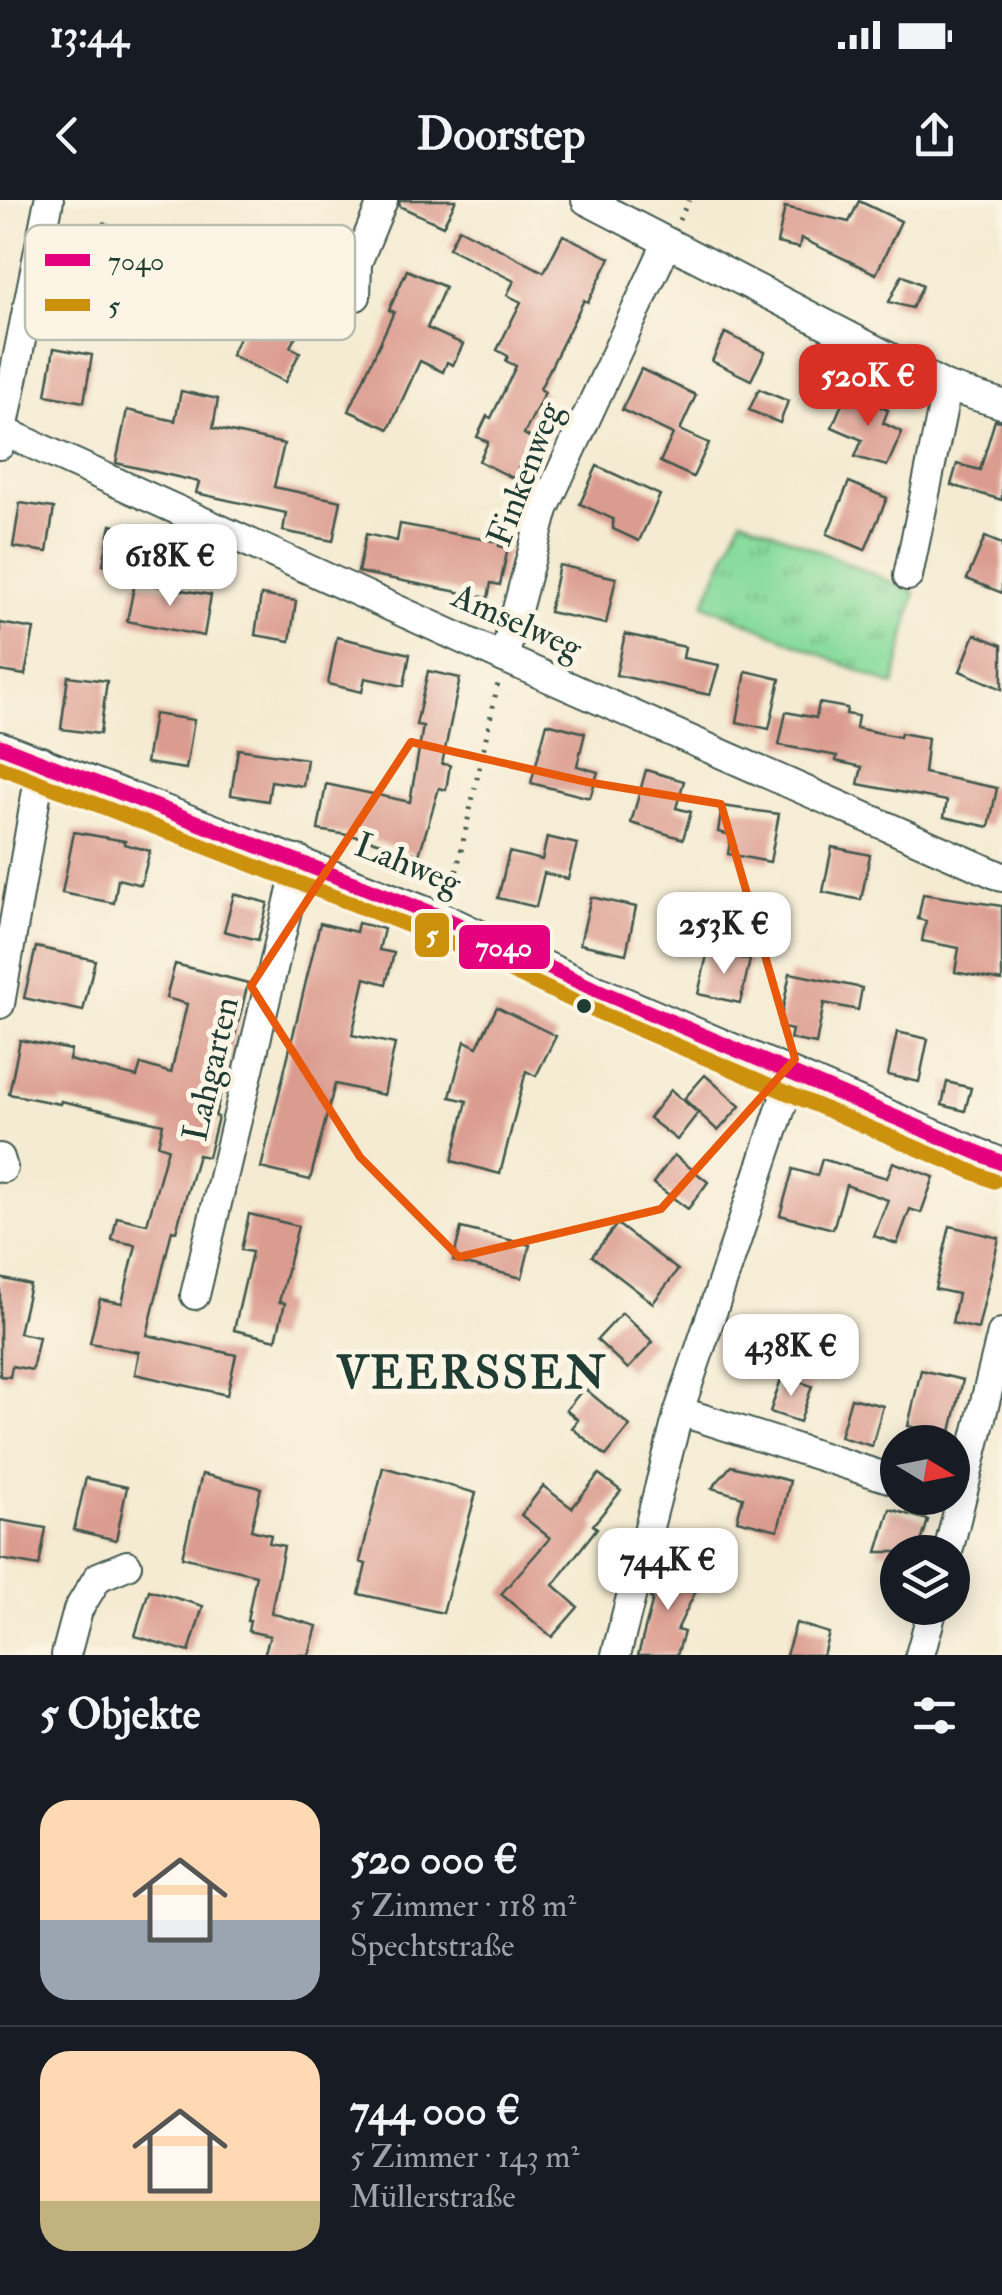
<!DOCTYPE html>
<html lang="de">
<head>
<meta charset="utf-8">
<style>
	:root { --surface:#171b24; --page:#20242c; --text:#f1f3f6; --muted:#9ea1a6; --line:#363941; --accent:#d93025 }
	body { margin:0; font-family:"IM FELL Double Pica",serif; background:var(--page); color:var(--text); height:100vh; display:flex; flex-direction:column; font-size:38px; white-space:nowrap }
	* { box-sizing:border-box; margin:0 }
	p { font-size:32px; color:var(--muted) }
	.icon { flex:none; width:55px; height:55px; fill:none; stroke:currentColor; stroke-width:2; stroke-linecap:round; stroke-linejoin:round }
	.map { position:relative; height:1455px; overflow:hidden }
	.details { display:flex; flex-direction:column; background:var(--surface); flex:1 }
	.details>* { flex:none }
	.needle { width:65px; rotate:100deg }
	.fabs { position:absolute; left:880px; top:1225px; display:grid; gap:20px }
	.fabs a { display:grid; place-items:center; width:90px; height:90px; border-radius:50%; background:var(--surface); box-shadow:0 5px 25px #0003; font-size:50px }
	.price { position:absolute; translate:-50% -85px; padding:0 22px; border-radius:20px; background:#fff; color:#222; font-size:32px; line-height:65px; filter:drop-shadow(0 2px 5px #0008) }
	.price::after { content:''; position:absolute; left:50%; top:60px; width:30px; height:22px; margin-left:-15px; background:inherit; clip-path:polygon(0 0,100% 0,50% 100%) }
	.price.selected { background:var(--accent); color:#fff }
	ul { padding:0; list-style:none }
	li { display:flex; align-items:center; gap:30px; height:250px; padding:0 40px }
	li+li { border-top:2px solid var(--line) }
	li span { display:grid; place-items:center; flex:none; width:280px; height:200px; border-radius:30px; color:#555 }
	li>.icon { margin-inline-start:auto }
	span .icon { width:120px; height:120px; fill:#fffc; stroke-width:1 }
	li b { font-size:42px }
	h2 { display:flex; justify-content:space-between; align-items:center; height:120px; padding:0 40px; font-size:42px }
	.status { display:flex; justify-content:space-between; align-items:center; height:70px; padding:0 50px; background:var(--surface); direction:ltr }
	.status svg { height:28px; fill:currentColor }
	header { display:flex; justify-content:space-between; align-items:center; height:130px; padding:0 40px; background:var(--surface); font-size:45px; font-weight:700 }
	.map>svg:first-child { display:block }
</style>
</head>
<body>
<div class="status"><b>13:44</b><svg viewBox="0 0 49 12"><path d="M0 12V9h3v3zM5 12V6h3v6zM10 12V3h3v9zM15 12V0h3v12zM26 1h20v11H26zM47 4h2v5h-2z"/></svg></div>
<header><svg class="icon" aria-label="back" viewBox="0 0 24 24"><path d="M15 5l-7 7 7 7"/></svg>Doorstep<svg class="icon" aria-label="share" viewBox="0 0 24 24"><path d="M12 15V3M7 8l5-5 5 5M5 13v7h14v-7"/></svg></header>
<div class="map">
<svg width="1002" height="1455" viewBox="0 0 1002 1455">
	<defs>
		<pattern id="park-tufts" width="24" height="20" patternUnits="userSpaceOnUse" patternTransform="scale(2.5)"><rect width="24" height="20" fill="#8adc9e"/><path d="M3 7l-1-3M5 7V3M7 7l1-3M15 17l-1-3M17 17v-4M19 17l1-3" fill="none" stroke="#70b482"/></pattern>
	</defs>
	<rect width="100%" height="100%" fill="#fcf5e5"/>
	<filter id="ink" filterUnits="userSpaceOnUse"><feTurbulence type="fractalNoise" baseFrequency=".01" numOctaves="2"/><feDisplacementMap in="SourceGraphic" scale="20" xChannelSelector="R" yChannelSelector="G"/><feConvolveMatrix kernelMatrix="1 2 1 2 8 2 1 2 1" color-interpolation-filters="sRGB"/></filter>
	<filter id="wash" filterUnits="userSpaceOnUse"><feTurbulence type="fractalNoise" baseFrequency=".0048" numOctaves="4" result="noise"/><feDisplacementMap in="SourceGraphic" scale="40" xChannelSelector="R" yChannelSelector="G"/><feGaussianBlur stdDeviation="2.25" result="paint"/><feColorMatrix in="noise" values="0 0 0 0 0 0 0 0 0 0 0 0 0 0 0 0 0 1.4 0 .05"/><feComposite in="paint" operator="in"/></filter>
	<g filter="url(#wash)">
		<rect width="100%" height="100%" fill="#f4ebd2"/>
		<polygon fill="url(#park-tufts)" stroke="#548c69" stroke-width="2.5" points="742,318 915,392 894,486 704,404"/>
		<g id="blocks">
			<g fill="#db9c90">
				<polygon points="400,0 456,0 443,26 399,6"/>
				<polygon points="859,1 901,21 876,74 801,38 799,48 777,43 785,7 849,22"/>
				<polygon points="103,23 140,37 120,90 83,76"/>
				<polygon points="459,28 544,72 563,35 610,58 588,102 584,100 540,189 545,192 524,234 533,239 513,278 479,261 488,242 477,237 487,216 491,218 516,166 506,161 508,156 497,150 521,102 507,95 514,81 449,48"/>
				<polygon points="407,70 445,87 427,128 463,144 453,165 447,162 443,172 420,161 389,229 349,211 394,112 389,110"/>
				<polygon points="902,75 923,85 912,108 889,102"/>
				<polygon points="269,115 299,130 290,147 300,152 285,182 231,155 246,124 261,132"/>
				<polygon points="725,133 765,152 751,180 712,161"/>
				<polygon points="54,148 92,155 84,202 46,195"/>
				<polygon points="641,169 696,195 680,230 709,243 693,277 660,262 673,234 622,210"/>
				<polygon points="759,189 788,201 780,223 749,210"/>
				<polygon points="181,191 218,199 213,228 284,244 274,287 341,301 333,341 283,331 286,313 196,293 199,282 116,263 127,210 175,221"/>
				<polygon points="847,192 888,210 883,223 902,232 887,266 855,257 862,240 832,227"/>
				<polygon points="995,220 1002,221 1002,300 951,285 957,264 980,270"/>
				<polygon points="597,266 660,295 639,341 613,329 613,319 580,304"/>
				<polygon points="849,282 887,298 865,350 827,334"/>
				<polygon points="20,303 54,308 47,352 13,347"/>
				<polygon points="400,324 499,342 499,346 508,348 500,385 491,383 488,398 358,372 366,334 397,341"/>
				<polygon points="111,325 143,332 134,371 103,364"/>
				<polygon points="985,337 1002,344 1002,393 967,379"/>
				<polygon points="559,365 616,378 606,424 549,412"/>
				<polygon points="135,382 211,395 204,436 127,421"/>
				<polygon points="261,395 296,401 290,441 255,435"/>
				<polygon points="0,423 34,429 25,475 0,471"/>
				<polygon points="625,434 685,447 683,458 719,465 710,495 616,475"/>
				<polygon points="975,434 1002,445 1002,489 960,471"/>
				<polygon points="337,437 410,454 404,486 365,478 362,492 328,484"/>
				<polygon points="428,471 460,478 442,564 450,565 446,590 439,588 419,655 365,638 318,630 326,584 410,602 423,526 416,525"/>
				<polygon points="746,471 780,479 769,529 737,522"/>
				<polygon points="68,476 107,481 100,534 61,529"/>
				<polygon points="819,503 847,508 846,514 858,516 856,528 900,537 901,533 928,538 924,573 997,588 989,627 944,617 947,601 858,584 862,567 836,561 837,556 779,545 786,512 816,518"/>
				<polygon points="154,514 194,520 186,569 146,563"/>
				<polygon points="547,523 585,533 577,566 598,572 590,598 531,583"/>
				<polygon points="238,549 307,559 303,586 271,581 268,601 231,595"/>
				<polygon points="646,570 684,581 676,608 691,612 683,639 631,623"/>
				<polygon points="722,606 779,614 770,662 728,654 731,635 718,632"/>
				<polygon points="74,632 125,641 124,644 150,651 141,685 118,679 114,703 62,693"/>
				<polygon points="547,637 577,644 568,679 544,673 536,707 498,698 509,652 542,660"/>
				<polygon points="832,647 870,655 861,700 823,692"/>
				<polygon points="234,694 268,703 258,740 224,731"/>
				<polygon points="923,694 1002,706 1002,781 955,772 959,748 922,741 926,721 918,719"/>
				<polygon points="591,697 636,707 626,754 580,744"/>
				<polygon points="320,723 356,732 358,723 384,729 379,750 394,753 386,784 365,778 352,835 395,844 384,895 335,884 310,980 261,968"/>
				<polygon points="36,747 95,760 83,811 24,798"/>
				<polygon points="708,751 750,760 740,803 698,794"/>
				<polygon points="175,764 248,783 215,916 218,917 208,957 198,955 176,1031 172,1030 147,1135 236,1155 227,1195 135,1174 139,1152 90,1143 100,1099 122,1103 136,1045 112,1040 117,1017 147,1024 168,948 158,945 163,924 61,901 60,904 9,894 20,840 71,850 69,860 137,877 141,864 171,873 187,804 166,798"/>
				<polygon points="790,773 862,788 858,810 824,803 816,844 790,839 792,830 779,827"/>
				<polygon points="497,807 556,836 536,876 526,871 500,974 452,961 467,901 450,897 465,841 477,847"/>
				<polygon points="897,832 928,839 919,882 888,875"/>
				<polygon points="705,875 740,906 718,931 684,899"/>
				<polygon points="947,882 971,888 965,911 942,905"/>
				<polygon points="671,890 698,913 677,940 649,918"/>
				<polygon points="674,955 708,982 688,1009 653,983"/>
				<polygon points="822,959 887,978 893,962 934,977 921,1013 910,1009 897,1044 874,1036 888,1000 846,985 833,1029 780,1015 793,969 817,976"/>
				<polygon points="249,1014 298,1026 279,1102 285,1103 276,1140 234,1130 252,1052 241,1050"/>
				<polygon points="617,1024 678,1070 653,1103 592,1056"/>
				<polygon points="950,1026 999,1038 978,1129 952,1123 958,1094 935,1089"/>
				<polygon points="461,1028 530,1045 522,1078 453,1061"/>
				<polygon points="0,1078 30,1085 19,1133 39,1137 32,1170 12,1166 10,1177 0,1176"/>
				<polygon points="622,1113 653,1142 628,1169 597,1140"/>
				<polygon points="921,1170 963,1180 950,1236 908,1226"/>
				<polygon points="782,1176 812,1186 800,1222 770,1212"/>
				<polygon points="584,1188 630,1226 606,1256 572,1228 578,1220 566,1210"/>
				<polygon points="851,1198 883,1206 872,1246 840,1237"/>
				<polygon points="731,1266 790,1281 778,1330 737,1320 743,1297 712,1288"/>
				<polygon points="383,1267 476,1293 443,1413 359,1394 366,1364 360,1362"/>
				<polygon points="202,1274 261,1288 251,1330 271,1335 269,1343 284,1346 271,1413 317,1426 309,1455 264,1455 270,1436 248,1431 250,1421 247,1421 256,1375 182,1357"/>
				<polygon points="599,1274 621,1291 593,1325 597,1328 553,1385 578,1407 552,1437 501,1394 550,1338 521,1315 543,1286 572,1308"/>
				<polygon points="86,1278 127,1287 116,1340 74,1330"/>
				<polygon points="890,1309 928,1320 918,1352 877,1352"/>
				<polygon points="0,1320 46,1328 39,1366 0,1359"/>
				<polygon points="664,1365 700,1382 677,1430 684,1432 677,1455 638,1455 653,1399 650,1398"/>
				<polygon points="149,1390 203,1406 189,1452 135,1436"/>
				<polygon points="796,1423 829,1433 823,1455 786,1455"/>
			</g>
		</g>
	</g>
	<g filter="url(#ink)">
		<use href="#blocks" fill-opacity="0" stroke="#3f574c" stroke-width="2.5"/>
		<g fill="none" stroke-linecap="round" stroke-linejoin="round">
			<g stroke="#3f574c" stroke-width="32">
				<g id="minor">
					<polyline points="586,0 947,187 1002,204"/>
					<polyline points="356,96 357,63 383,0"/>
					<polyline points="3,231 504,458 1002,677"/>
					<polyline points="0,245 49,0"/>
					<polyline points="908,376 947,187"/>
					<polyline points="504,458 544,309 667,43"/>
					<polyline points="0,546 446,719 592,788 1002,963"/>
					<polyline points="0,804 42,561"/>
					<polyline points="0,958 3,968"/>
					<polyline points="195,1095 299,660"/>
					<polyline points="679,1211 898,1281"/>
					<polyline points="948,1352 1002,1133"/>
					<polyline points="66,1455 78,1410 98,1377 127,1365"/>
					<polyline points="616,1455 679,1211 792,875"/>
					<polyline points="920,1455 933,1408"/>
				</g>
			</g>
			<g stroke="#3f574c" stroke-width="5" stroke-dasharray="2.5 8" stroke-linecap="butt">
				<polyline points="679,20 689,0"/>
				<polyline points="452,692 498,483"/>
			</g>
			<use href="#minor" stroke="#fff" stroke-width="28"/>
			<g stroke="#fcf5e5" stroke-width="22">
				<polyline id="bus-1" points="0,546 446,719 592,788 1002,963"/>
			</g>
			<g stroke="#fcf5e5" stroke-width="22">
				<polyline id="bus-2" points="0,567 438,737 584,806 994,981"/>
			</g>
			<use href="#bus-1" stroke="#e5007d" stroke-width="15"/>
			<use href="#bus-2" stroke="#cc910a" stroke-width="15"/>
		</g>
	</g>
	<path fill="none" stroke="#e8590c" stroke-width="8" stroke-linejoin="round" d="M411,542l176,40 134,22 74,255 -134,150 -202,48 -99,-100 -109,-171z"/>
	<circle fill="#1f3d34" stroke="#fcf5e5" stroke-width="4" cx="584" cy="806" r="9"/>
	<g text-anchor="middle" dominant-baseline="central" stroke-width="10" stroke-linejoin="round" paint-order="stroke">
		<g font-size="35" fill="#1f3d34" stroke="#fcf5e5">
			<text transform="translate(525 274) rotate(-69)">Finkenweg</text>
			<text transform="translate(517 422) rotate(24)">Amselweg</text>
			<text transform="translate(408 664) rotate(22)">Lahweg</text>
			<text transform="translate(211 869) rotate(-77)">Lahgarten</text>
		</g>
		<g font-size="45" font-weight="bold" letter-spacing="2.5" fill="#1f3d34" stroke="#fcf5e5">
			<text x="472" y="1174">VEERSSEN</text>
		</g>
	</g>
	<rect x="25" y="25" width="330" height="115" rx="15" fill="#fcf5e5" stroke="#babeb0" stroke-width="2.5"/>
	<rect x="45" y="54" width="45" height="12" fill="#e5007d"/>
	<rect x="45" y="99" width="45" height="12" fill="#cc910a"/>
	<g font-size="28" fill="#1f3d34">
		<text x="108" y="70">7040</text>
		<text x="108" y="115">5</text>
	</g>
	<g stroke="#fcf5e5" stroke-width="4">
		<rect x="413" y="711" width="38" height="48" rx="10" fill="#cc910a"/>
		<rect x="457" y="723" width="95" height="48" rx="10" fill="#e5007d"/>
	</g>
	<g font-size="28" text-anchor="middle" font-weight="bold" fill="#fff">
		<text x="432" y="744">5</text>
		<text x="504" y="756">7040</text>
	</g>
</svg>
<div class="fabs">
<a><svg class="needle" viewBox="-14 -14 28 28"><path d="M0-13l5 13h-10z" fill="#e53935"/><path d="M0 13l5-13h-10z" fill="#9ea1a6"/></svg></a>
<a><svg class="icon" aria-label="layers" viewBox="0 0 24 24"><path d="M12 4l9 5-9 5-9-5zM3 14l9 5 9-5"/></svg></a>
</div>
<b class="price selected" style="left:868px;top:229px">520K €</b>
<b class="price" style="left:170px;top:409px">618K €</b>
<b class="price" style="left:724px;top:777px">253K €</b>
<b class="price" style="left:791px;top:1199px">438K €</b>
<b class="price" style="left:668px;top:1413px">744K €</b>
</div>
<section class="details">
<h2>5 Objekte<svg class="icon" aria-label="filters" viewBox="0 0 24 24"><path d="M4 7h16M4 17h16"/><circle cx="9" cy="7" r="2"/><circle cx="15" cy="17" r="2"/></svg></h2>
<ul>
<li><span style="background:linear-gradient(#ffd9b3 60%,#9aa5b1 0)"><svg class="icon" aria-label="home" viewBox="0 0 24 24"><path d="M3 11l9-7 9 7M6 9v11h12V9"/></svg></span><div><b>520 000 €</b><p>5 Zimmer · 118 m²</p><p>Spechtstraße</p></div></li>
<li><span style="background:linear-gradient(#ffd9b3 75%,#c2b280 0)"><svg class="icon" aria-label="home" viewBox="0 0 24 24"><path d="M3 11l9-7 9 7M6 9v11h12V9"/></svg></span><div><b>744 000 €</b><p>5 Zimmer · 143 m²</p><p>Müllerstraße</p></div></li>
</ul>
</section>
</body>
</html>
